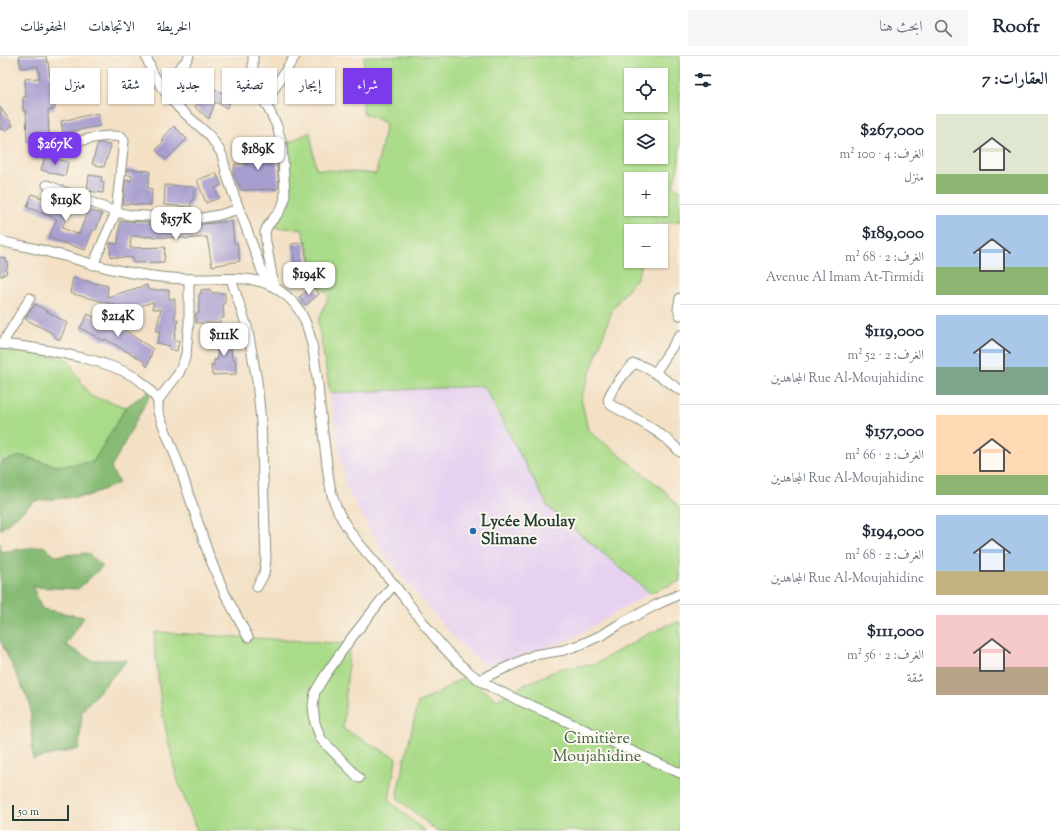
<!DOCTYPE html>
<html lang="ar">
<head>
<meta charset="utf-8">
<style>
	:root { --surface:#fff; --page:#f6f6f7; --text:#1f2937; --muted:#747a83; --line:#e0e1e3; --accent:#7c3aed }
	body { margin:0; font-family:"Sorts Mill Goudy",Amiri,serif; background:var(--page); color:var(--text); direction:rtl; height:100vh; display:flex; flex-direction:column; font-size:15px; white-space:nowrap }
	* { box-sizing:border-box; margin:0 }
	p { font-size:13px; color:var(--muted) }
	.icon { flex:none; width:22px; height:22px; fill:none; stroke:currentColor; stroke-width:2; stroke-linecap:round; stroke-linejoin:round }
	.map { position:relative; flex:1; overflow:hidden; direction:ltr }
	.drawer { display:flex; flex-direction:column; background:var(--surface); width:380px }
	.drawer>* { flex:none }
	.banner { position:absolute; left:12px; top:12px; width:380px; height:36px; direction:rtl; display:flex; gap:8px }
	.fabs { position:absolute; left:624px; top:12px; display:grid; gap:8px }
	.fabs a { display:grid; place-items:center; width:44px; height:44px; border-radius:0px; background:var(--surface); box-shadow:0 1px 3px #0004; font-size:20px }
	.scale { position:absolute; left:12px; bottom:10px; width:57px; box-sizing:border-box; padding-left:4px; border:2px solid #1f3d34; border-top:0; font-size:11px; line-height:14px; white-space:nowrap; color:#1f3d34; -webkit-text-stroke:3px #fbf7ec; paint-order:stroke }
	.price { position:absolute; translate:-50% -34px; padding:0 9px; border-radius:8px; background:#fff; color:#222; font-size:13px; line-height:26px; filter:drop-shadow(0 1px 2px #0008) }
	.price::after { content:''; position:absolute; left:50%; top:24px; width:12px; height:9px; margin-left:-6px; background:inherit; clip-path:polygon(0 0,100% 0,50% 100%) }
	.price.current { background:var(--accent); color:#fff }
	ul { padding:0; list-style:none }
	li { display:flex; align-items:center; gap:12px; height:100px; padding:0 12px }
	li+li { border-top:1px solid var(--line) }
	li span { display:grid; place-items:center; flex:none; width:112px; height:80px; border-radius:0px; color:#555 }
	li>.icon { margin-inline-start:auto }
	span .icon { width:48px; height:48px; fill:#fffc; stroke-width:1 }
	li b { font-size:17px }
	h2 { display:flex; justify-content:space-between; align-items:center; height:48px; padding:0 12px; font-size:17px }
	.tag { padding:0 14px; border-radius:0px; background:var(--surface); box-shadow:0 1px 3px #0004; font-size:14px; line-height:36px }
	.tag.current { background:var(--accent); color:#fff }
	header { display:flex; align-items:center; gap:24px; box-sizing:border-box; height:56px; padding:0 20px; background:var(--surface); border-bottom:1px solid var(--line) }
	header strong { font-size:19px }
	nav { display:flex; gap:22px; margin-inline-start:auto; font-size:14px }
	.search { width:280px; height:36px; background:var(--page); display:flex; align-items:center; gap:10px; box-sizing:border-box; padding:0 14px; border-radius:0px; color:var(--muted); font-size:15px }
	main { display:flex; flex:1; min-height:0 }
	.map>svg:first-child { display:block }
</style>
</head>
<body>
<header>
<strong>Roofr</strong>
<div class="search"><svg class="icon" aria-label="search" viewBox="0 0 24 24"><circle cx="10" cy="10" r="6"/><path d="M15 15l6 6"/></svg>ابحث هنا</div>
<nav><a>الخريطة</a><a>الاتجاهات</a><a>المحفوظات</a></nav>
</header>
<main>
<section class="drawer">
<h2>العقارات: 7<svg class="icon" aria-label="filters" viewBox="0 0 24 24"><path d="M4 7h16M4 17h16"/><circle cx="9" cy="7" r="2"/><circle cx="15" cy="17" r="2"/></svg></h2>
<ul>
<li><span style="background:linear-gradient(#dfe7d0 75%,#8fb573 0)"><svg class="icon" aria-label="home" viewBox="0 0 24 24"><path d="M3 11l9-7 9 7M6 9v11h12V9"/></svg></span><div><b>$267,000</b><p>الغرف: 4 · 100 m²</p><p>منزل</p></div></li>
<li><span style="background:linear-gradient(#a9c7e8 65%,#8fb573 0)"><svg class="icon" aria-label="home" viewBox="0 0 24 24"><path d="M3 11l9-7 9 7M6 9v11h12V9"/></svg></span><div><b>$189,000</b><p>الغرف: 2 · 68 m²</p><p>Avenue Al Imam At-Tirmidi</p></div></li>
<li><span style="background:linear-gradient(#a9c7e8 65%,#7fa58c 0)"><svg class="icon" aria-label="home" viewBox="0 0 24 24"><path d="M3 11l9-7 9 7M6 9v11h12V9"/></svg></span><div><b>$119,000</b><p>الغرف: 2 · 52 m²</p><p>Rue Al-Moujahidine المجاهدين</p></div></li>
<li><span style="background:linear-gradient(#ffd9b3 75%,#8fb573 0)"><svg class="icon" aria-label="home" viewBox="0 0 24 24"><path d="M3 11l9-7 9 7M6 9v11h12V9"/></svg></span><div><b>$157,000</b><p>الغرف: 2 · 66 m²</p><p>Rue Al-Moujahidine المجاهدين</p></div></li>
<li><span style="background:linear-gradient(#a9c7e8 70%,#c2b280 0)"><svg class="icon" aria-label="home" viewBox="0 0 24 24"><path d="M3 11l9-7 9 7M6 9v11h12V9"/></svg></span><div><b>$194,000</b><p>الغرف: 2 · 68 m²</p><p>Rue Al-Moujahidine المجاهدين</p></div></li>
<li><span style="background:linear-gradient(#f6c9c9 65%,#b9a48a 0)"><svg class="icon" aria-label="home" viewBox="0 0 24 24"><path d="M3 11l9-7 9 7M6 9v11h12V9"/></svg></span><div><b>$111,000</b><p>الغرف: 2 · 56 m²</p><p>شقة</p></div></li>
</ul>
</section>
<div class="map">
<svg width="680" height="775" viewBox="0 0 680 775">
	<rect width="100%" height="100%" fill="#fbf7ec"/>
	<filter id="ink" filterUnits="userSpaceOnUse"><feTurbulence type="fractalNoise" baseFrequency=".025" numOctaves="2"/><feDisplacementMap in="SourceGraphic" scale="8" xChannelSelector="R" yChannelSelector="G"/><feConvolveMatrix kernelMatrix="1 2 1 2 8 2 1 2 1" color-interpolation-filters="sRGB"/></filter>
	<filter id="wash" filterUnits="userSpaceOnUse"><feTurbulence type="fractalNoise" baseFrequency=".012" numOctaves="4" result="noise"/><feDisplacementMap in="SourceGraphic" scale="16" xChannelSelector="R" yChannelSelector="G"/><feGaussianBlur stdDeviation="0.9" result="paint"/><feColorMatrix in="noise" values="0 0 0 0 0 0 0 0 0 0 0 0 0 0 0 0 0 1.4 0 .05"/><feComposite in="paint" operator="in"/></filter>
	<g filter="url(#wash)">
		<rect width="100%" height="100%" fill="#f3e0c5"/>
		<polygon fill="#e6d2f0" points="484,330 548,451 650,537 569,584 485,610 455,583 383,498 345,429 330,337"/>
		<g fill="#aadb89" stroke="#648c5e" fill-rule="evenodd">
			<path d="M364,0h316v90l-1,16 -6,25 7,2v32l-25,3 -3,7h-21v30h12l-6,17 -24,30 -32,90 7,32 77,61 15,18v72l-30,12 -102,-86 -64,-121 -154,7 -12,-71 11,-27 -10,-8 -17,-58 -27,-1 15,-25 -2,-60 22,-11 6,37 60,5 10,-51 -23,-10zM631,19h30v30h-30zM631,71h30v30h-30zM631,123h30v30h-30z"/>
			<polygon points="0,292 67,303 90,340 126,351 93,406 57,410 22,400 0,406"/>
			<polygon points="680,566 680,775 437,775 398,743 397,737 418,647 438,637 465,620 497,644 519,631 562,612 595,608 644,580 668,569"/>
			<polygon points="155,576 350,588 343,673 396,702 389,745 425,775 197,775 176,720 162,656 154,585"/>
		</g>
		<g fill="#87bb75" stroke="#537c54">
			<polygon points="154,331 111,412 119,427 87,440 35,445 0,474 0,406 22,400 57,410 93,406 126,351"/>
			<polygon points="0,487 1,496 43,490 55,500 87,497 103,510 78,533 33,531 42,553 84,561 66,589 91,604 127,604 82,655 79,693 33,703 30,648 0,584"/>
		</g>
		<g id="blocks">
			<g fill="#a79dcf">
				<polygon points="19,0 46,0 47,6 48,6 50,21 53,21 55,53 48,54 49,85 27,86 26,55 23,55 23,41 26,41 25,23 40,22 38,10 21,12"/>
				<polygon points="210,31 232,42 227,52 215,46 209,63 195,51 200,45 204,39 206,41"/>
				<polygon points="0,51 13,69 5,75 3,72 0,74"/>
				<polygon points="98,57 100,70 63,77 61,65"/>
				<polygon points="174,70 187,83 166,104 156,94 164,85 162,83"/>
				<polygon points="98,87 101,87 111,90 104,111 92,108"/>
				<polygon points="248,93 267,94 266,100 276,96 279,130 277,133 241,134 233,117 235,108 246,108"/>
				<polygon points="45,100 68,106 65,120 41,114"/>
				<polygon points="127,113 150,115 148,132 152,133 151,149 123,148 126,124 131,125 132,120 126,118"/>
				<polygon points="216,117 221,129 215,132 219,142 206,147 197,124"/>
				<polygon points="89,119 102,121 101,126 104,126 103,137 87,135"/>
				<polygon points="165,129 194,131 193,145 191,145 191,151 164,149"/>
				<polygon points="32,138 70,153 62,172 77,178 77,177 79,178 88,154 102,158 96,174 93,174 85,194 49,182 57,163 27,151"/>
				<polygon points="120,165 149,166 149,169 185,168 185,170 232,165 234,187 237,187 240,205 212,210 207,181 185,183 185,182 131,180 130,192 165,191 164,206 133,207 133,202 111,201 110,187 118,188"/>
				<polygon points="304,186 308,213 296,215 292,188"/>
				<polygon points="0,201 6,203 6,206 8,206 6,218 3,218 3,220 0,220"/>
				<polygon points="73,222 108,230 107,241 147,229 148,234 169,234 169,243 175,243 175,264 178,264 174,283 179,285 177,295 169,293 170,290 157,287 160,276 156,275 161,253 153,253 153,246 117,257 115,249 70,237"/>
				<polygon points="313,230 319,238 306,249 299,241"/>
				<polygon points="210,233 210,236 213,236 213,237 225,237 225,248 223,248 224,262 220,262 220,267 196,267 196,257 199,257 199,238 201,238 201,234"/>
				<polygon points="35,248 67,267 60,284 56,282 52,277 25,263"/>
				<polygon points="88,258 120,276 121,272 153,293 147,311 142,304 105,283 104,285 80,272"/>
				<polygon points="230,276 232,303 235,303 236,318 212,319 211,309 214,309 214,304 218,304 216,280 221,280 221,277"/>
			</g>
		</g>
	</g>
	<g filter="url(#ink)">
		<use href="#blocks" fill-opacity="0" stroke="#898e7c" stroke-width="1"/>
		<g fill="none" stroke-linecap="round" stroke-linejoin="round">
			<g stroke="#898e7c" stroke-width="11">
				<g id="minor">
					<polyline points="146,0 153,18 168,40 180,53 210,80 220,95 222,99 228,123 261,212 266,227"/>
					<polyline points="253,0 253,12 254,24 277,70 282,89 283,106 285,137 284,146 279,156 268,169 265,176 266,186 274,231"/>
					<polyline points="161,31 186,5 189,0"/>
					<polyline points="266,48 277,28 295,0"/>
					<path d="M79,85c14,-3 29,-7 43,-4l2,4 -8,71 -23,53"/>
					<polyline points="47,129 116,156 130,159 177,162 202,162 219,159 239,153"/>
					<path d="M0,185c17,4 35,7 52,12 19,4 37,11 56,15 31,7 64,12 96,11 25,0 53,-4 75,11 10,7 20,17 25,29 9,20 11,44 14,66 2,24 5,48 8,72 2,16 3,32 9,47 12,31 37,53 57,78 27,34 51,72 86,97 20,14 48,24 70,34 44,20 88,40 132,60"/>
					<polyline points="189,223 189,267 186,298 184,305 179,317 162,339 158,345 158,356 179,409 209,500 225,538 248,581"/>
					<polyline points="231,223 247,271 250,286 257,325 261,366 266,503 264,518 257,531"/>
					<polyline points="680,242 678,253 680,259"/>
					<path d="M0,288c28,2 55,7 83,14 18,4 36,10 52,19 9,6 18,16 23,24"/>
					<polyline points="2,288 30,242"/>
					<polyline points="655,317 680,279"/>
					<path d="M680,334c-10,-7 -35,-26 -46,-26 -6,4 -23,26 -25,33 -2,4 0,6 2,8 24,14 51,26 69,47"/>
					<polyline points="479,624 534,599 564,594 582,588 604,578 618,569 656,549 680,538"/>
					<polyline points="359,722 321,683 315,667 313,650 315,636 324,621 349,585 394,528"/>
				</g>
			</g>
			<use href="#minor" stroke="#fff" stroke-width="9"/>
		</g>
	</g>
	<circle fill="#1f6fb2" stroke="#fbf7ec" stroke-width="1.5" cx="473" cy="475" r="4"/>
	<g text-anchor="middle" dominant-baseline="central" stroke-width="4" stroke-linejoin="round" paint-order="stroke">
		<g font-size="16" font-weight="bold" fill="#1f3d34" stroke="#fbf7ec" text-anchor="start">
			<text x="481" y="466">Lycée Moulay<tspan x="481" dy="18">Slimane</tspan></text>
		</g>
		<g font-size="16" fill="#3b5d45" stroke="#fbf7ec">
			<text x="597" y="683">Cimitière<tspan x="597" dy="18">Moujahidine</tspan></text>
		</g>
	</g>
</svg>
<div class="fabs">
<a><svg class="icon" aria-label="locate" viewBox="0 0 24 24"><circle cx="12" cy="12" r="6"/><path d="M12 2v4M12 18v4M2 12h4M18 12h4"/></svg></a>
<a><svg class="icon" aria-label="layers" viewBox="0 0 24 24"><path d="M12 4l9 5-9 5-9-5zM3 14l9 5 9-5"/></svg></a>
<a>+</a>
<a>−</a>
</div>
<div class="scale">50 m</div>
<b class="price current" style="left:55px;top:110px">$267K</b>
<b class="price" style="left:258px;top:115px">$189K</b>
<b class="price" style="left:66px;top:166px">$119K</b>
<b class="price" style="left:176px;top:185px">$157K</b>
<b class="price" style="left:309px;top:240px">$194K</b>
<b class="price" style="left:118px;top:282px">$214K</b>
<b class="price" style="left:224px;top:301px">$111K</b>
<div class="banner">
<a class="tag current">شراء</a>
<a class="tag">إيجار</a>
<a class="tag">تصفية</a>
<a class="tag">جديد</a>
<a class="tag">شقة</a>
<a class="tag">منزل</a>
</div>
</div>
</main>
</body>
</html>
